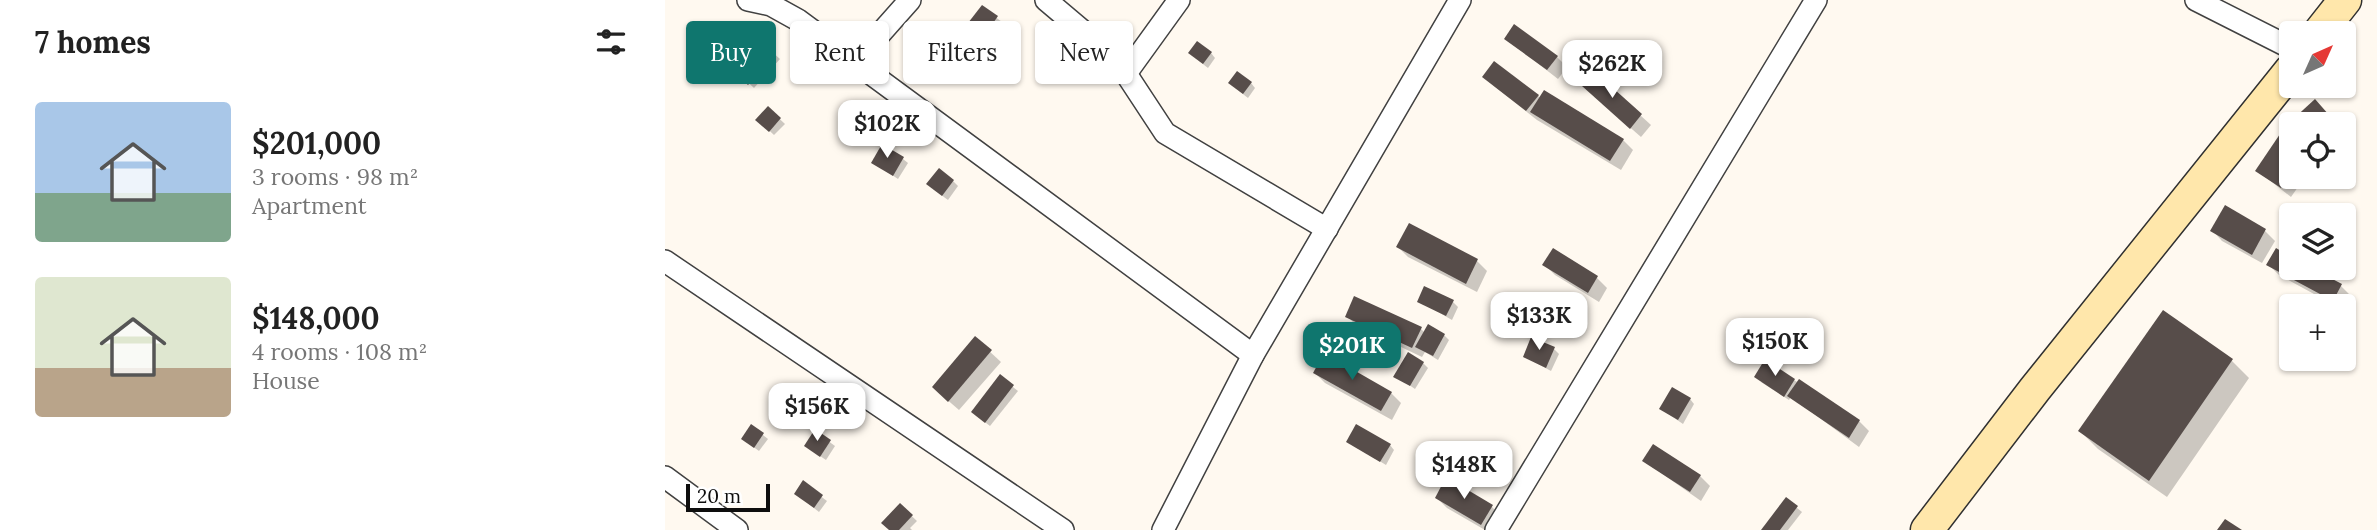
<!DOCTYPE html>
<html lang="en">
<head>
<meta charset="utf-8">
<style>
	:root { --surface:#fff; --page:#f6f6f6; --text:#222; --muted:#767676; --accent:#0f766e }
	body { margin:0; font-family:Lora,serif; background:var(--page); color:var(--text); height:100vh; display:flex; flex-direction:column; font-size:26px; white-space:nowrap }
	* { box-sizing:border-box; margin:0 }
	p { font-size:23px; color:var(--muted) }
	.icon { flex:none; width:38px; height:38px; fill:none; stroke:currentColor; stroke-width:2; stroke-linecap:round; stroke-linejoin:round }
	.map { position:relative; flex:1; overflow:hidden }
	.side { display:flex; flex-direction:column; background:var(--surface); width:665px }
	.side>* { flex:none }
	.top-card { position:absolute; left:21px; top:21px; width:665px; height:63px; display:flex; gap:14px }
	.needle { width:46px; rotate:45deg }
	.tools { position:absolute; left:1614px; top:21px; display:grid; gap:14px }
	.tools a { display:grid; place-items:center; width:77px; height:77px; border-radius:7px; background:var(--surface); box-shadow:0 2px 5px #0004; font-size:35px }
	.scale { position:absolute; left:21px; bottom:18px; width:84px; box-sizing:border-box; padding-left:7px; border:4px solid #0e0e0e; border-top:0; font-size:19px; line-height:24px; white-space:nowrap; color:#0e0e0e; -webkit-text-stroke:5px #fff; paint-order:stroke }
	.price { position:absolute; translate:-50% -60px; padding:0 16px; border-radius:14px; background:#fff; color:#222; font-size:23px; line-height:46px; filter:drop-shadow(0 2px 4px #0008) }
	.price::after { content:''; position:absolute; left:50%; top:42px; width:21px; height:16px; margin-left:-10px; background:inherit; clip-path:polygon(0 0,100% 0,50% 100%) }
	.price.selected { background:var(--accent); color:#fff }
	ul { padding:0; list-style:none }
	li { display:flex; align-items:center; gap:21px; height:175px; padding:0 35px }
	li span { display:grid; place-items:center; flex:none; width:196px; height:140px; border-radius:7px; color:#555 }
	li>.icon { margin-inline-start:auto }
	span .icon { width:84px; height:84px; fill:#fffc; stroke-width:1 }
	li b { font-size:30px }
	h2 { display:flex; justify-content:space-between; align-items:center; height:84px; padding:0 35px; font-size:30px }
	.pill { padding:0 24px; border-radius:7px; background:var(--surface); box-shadow:0 2px 5px #0004; font-size:24px; line-height:63px }
	.pill.selected { background:var(--accent); color:#fff }
	main { display:flex; flex:1; min-height:0 }
	.map>svg:first-child { display:block }
</style>
</head>
<body>
<main>
<section class="side">
<h2>7 homes<svg class="icon" aria-label="filters" viewBox="0 0 24 24"><path d="M4 7h16M4 17h16"/><circle cx="9" cy="7" r="2"/><circle cx="15" cy="17" r="2"/></svg></h2>
<ul>
<li><span style="background:linear-gradient(#a9c7e8 65%,#7fa58c 0)"><svg class="icon" aria-label="home" viewBox="0 0 24 24"><path d="M3 11l9-7 9 7M6 9v11h12V9"/></svg></span><div><b>$201,000</b><p>3 rooms · 98 m²</p><p>Apartment</p></div></li>
<li><span style="background:linear-gradient(#dfe7d0 65%,#b9a48a 0)"><svg class="icon" aria-label="home" viewBox="0 0 24 24"><path d="M3 11l9-7 9 7M6 9v11h12V9"/></svg></span><div><b>$148,000</b><p>4 rooms · 108 m²</p><p>House</p></div></li>
</ul>
</section>
<div class="map">
<svg width="1712" height="530" viewBox="0 0 1712 530">
	<rect width="100%" height="100%" fill="#fff9f0"/>
	<g fill="#0003">
		<polygon points="317,7 337,22 326,38 310,27"/>
		<polygon points="841,39 892,57 902,67 893,79"/>
		<polygon points="97,43 115,59 89,88 72,72"/>
		<polygon points="546,53 550,58 543,68 530,58"/>
		<polygon points="930,74 986,125 976,137 929,96"/>
		<polygon points="586,83 590,88 583,98 570,88"/>
		<polygon points="829,86 873,96 958,140 968,150 956,170 872,120"/>
		<polygon points="1650,102 1667,121 1663,124 1632,124 1629,121"/>
		<polygon points="103,108 120,124 109,135 93,120"/>
		<polygon points="1626,144 1626,177 1640,177 1626,197 1593,171"/>
		<polygon points="238,159 243,163 233,179 209,163"/>
		<polygon points="288,181 293,186 283,200 268,189"/>
		<polygon points="1561,207 1600,231 1610,241 1597,263 1557,241 1547,230"/>
		<polygon points="745,225 812,261 822,271 812,292 743,257 733,247"/>
		<polygon points="888,250 932,278 942,288 934,302 890,275 880,265"/>
		<polygon points="1604,265 1643,268 1676,286 1686,296 1678,310 1678,306 1671,306 1614,275"/>
		<polygon points="754,301 788,302 793,307 787,320"/>
		<polygon points="1498,313 1567,361 1584,378 1502,497 1433,449 1415,431"/>
		<polygon points="682,316 756,329 760,333 779,335 784,340 773,360 760,352 757,357 692,326"/>
		<polygon points="310,338 336,362 294,410 279,397"/>
		<polygon points="889,349 894,354 886,371 860,357"/>
		<polygon points="758,363 763,368 750,389 731,376"/>
		<polygon points="650,373 726,393 736,403 727,420 660,383"/>
		<polygon points="335,377 353,391 325,426 313,417"/>
		<polygon points="1129,380 1194,421 1204,431 1194,447 1126,397 1124,400 1096,382"/>
		<polygon points="1025,399 1029,404 1018,424 996,409"/>
		<polygon points="87,426 103,439 94,451 83,443"/>
		<polygon points="151,432 170,446 161,460 146,450"/>
		<polygon points="683,442 725,445 729,450 721,465"/>
		<polygon points="979,461 1035,476 1045,486 1036,501"/>
		<polygon points="138,483 162,501 154,512 131,494"/>
		<polygon points="772,498 827,507 837,517 829,530 820,530 782,508"/>
		<polygon points="1121,499 1137,512 1123,530 1098,530"/>
		<polygon points="235,505 252,521 245,528 247,530 226,530"/>
	</g>
	<g fill="#574d4a">
		<polygon points="317,5 333,16 320,35 303,23"/>
		<polygon points="849,24 893,56 882,70 839,39"/>
		<polygon points="97,41 111,53 83,85 70,72"/>
		<polygon points="532,41 547,52 538,64 523,53"/>
		<polygon points="829,61 874,95 861,111 817,77"/>
		<polygon points="572,71 587,82 578,94 563,83"/>
		<polygon points="930,72 977,114 965,129 917,86"/>
		<polygon points="879,90 959,139 945,161 865,112"/>
		<polygon points="1650,99 1664,115 1654,124 1629,124 1626,121"/>
		<polygon points="103,106 116,118 104,132 90,120"/>
		<polygon points="1615,134 1626,141 1626,173 1616,188 1590,171"/>
		<polygon points="217,144 239,157 228,176 206,163"/>
		<polygon points="274,168 289,180 277,196 261,184"/>
		<polygon points="1560,205 1601,229 1587,255 1545,231"/>
		<polygon points="744,223 813,259 801,284 731,247"/>
		<polygon points="888,248 933,276 923,293 877,265"/>
		<polygon points="1611,248 1626,257 1626,268 1646,268 1677,284 1668,301 1601,265"/>
		<polygon points="759,286 789,300 781,316 752,302"/>
		<polygon points="689,296 757,327 747,348 680,317"/>
		<polygon points="1498,310 1568,359 1484,481 1413,431"/>
		<polygon points="763,324 780,334 768,356 750,347"/>
		<polygon points="310,336 327,350 283,402 267,387"/>
		<polygon points="866,337 890,347 881,368 858,357"/>
		<polygon points="743,352 759,362 745,386 728,377"/>
		<polygon points="659,353 727,392 716,411 648,373"/>
		<polygon points="1100,359 1130,379 1119,397 1089,377"/>
		<polygon points="335,374 349,385 320,423 306,412"/>
		<polygon points="1134,379 1195,420 1184,438 1122,396"/>
		<polygon points="1007,387 1026,398 1013,420 994,409"/>
		<polygon points="86,424 99,433 89,448 76,439"/>
		<polygon points="691,424 726,444 715,462 681,442"/>
		<polygon points="150,429 166,440 155,457 139,446"/>
		<polygon points="988,444 1036,475 1025,492 977,461"/>
		<polygon points="781,477 828,505 816,525 770,498"/>
		<polygon points="138,480 158,495 149,508 129,494"/>
		<polygon points="1121,497 1133,506 1115,530 1096,530"/>
		<polygon points="235,503 248,515 234,530 224,530 216,523"/>
		<polygon points="1560,519 1577,530 1552,530"/>
	</g>
	<g fill="none" stroke-linecap="round" stroke-linejoin="round">
		<g stroke="#414141" stroke-width="24">
			<g id="street">
				<polyline points="83,0 106,5 133,20 588,355"/>
				<polyline points="381,0 452,60 500,133 662,229"/>
				<polyline points="1531,0 1626,48"/>
				<polyline points="190,62 245,0"/>
				<polyline points="462,72 514,0"/>
				<polyline points="0,261 398,530"/>
				<polyline points="0,477 72,530"/>
				<polyline points="498,530 588,355 795,0"/>
				<polyline points="831,530 1151,0"/>
			</g>
		</g>
		<g stroke="#303030" stroke-width="35">
			<g id="secondary">
				<polyline points="1654,33 1680,0"/>
				<polyline points="1262,530 1370,389 1626,70"/>
			</g>
		</g>
		<use href="#street" stroke="#fff" stroke-width="21"/>
		<use href="#secondary" stroke="#ffe7ab" stroke-width="32"/>
	</g>
</svg>
<div class="tools">
<a><svg class="needle" viewBox="-14 -14 28 28"><path d="M0-13l5 13h-10z" fill="#e53935"/><path d="M0 13l5-13h-10z" fill="#767676"/></svg></a>
<a><svg class="icon" aria-label="locate" viewBox="0 0 24 24"><circle cx="12" cy="12" r="6"/><path d="M12 2v4M12 18v4M2 12h4M18 12h4"/></svg></a>
<a><svg class="icon" aria-label="layers" viewBox="0 0 24 24"><path d="M12 4l9 5-9 5-9-5zM3 14l9 5 9-5"/></svg></a>
<a>+</a>
</div>
<div class="scale">20 m</div>
<b class="price" style="left:947px;top:100px">$262K</b>
<b class="price" style="left:222px;top:160px">$102K</b>
<b class="price" style="left:874px;top:352px">$133K</b>
<b class="price" style="left:1110px;top:378px">$150K</b>
<b class="price selected" style="left:687px;top:382px">$201K</b>
<b class="price" style="left:152px;top:443px">$156K</b>
<b class="price" style="left:799px;top:501px">$148K</b>
<div class="top-card">
<a class="pill selected">Buy</a>
<a class="pill">Rent</a>
<a class="pill">Filters</a>
<a class="pill">New</a>
</div>
</div>
</main>
</body>
</html>
